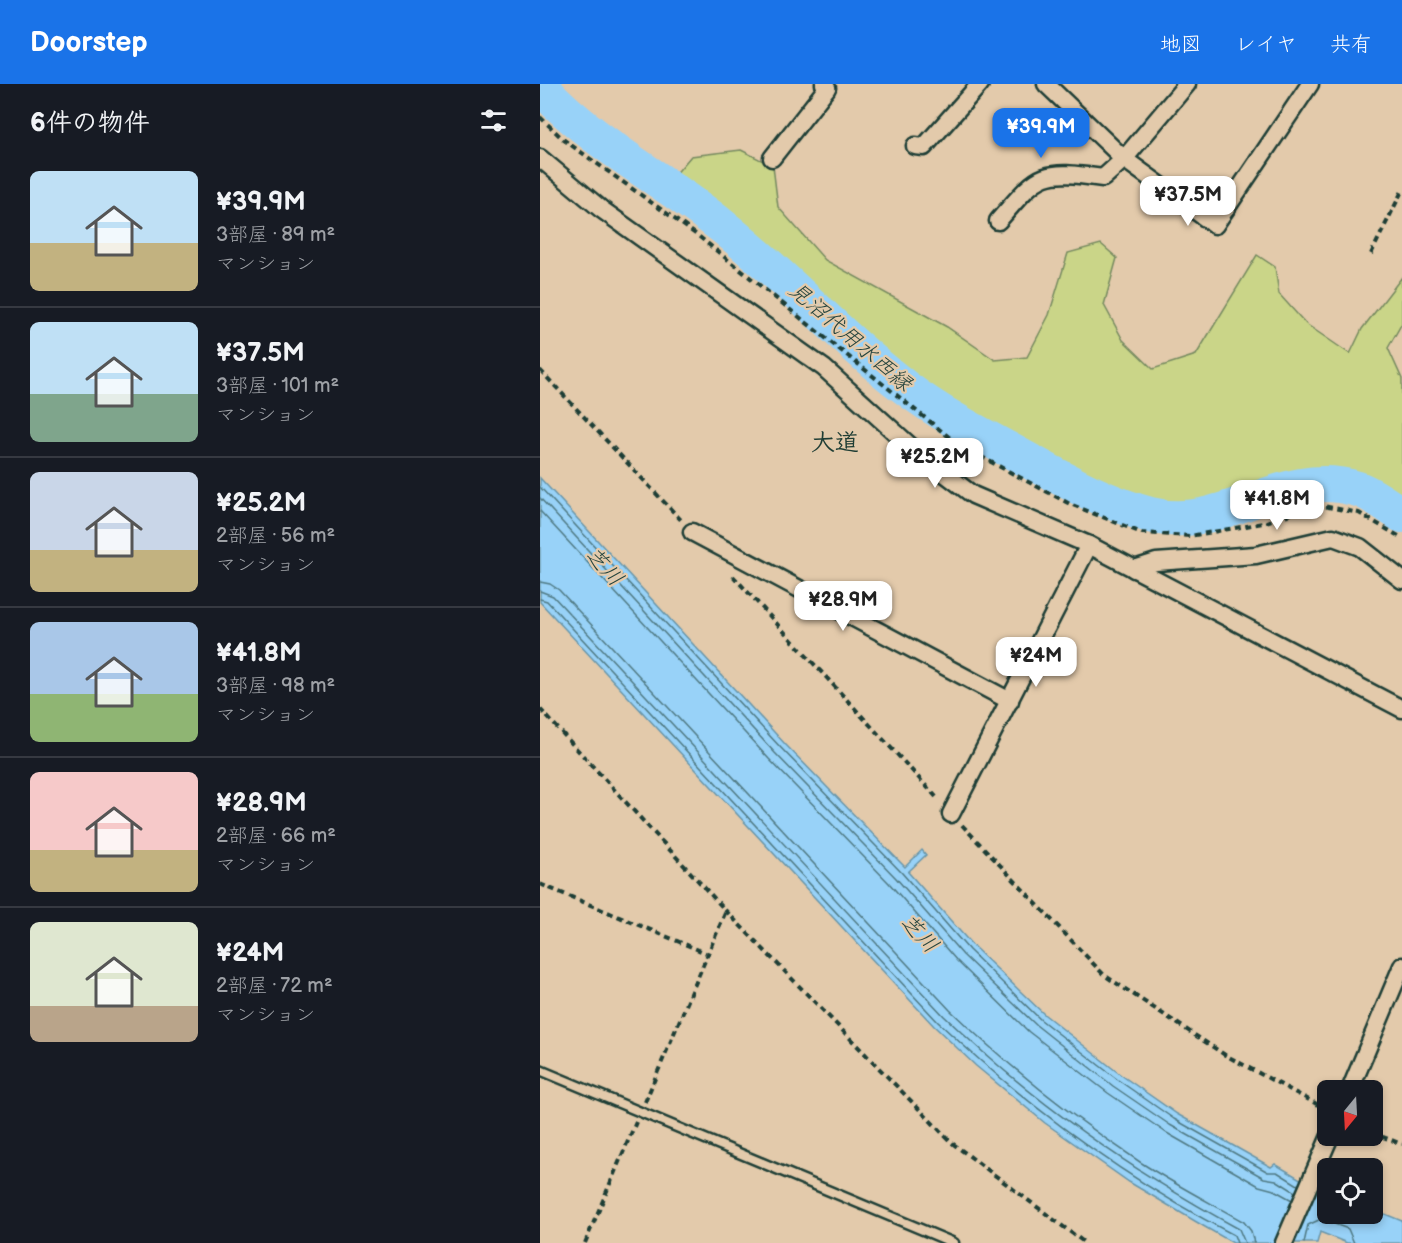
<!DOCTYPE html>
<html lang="ja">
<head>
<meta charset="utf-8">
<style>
	:root { --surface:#171b24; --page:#242831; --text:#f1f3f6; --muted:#9ea1a6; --line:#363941; --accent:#1a73e8 }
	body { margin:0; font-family:"Balsamiq Sans","Klee One",sans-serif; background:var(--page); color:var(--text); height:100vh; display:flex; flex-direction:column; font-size:22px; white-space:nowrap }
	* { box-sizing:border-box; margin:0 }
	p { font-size:20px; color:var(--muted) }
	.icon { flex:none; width:33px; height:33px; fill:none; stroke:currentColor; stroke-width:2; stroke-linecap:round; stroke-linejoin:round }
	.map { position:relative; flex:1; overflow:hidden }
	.details { display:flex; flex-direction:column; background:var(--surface); width:540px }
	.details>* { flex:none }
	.needle { width:39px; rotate:198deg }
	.tools { position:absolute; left:777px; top:996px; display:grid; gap:12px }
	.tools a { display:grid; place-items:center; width:66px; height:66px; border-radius:9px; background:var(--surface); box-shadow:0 3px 9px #0003; font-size:30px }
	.price { position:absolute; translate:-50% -51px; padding:0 14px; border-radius:12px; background:#fff; color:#222; font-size:20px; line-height:39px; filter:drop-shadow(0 2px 3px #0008) }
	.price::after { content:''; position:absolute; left:50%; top:36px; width:18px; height:14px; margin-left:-9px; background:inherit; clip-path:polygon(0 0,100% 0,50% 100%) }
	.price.active { background:var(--accent); color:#fff }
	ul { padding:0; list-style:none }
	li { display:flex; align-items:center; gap:18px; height:150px; padding:0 30px }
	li+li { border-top:2px solid var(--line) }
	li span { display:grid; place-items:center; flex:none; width:168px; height:120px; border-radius:9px; color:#555 }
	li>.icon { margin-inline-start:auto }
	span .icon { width:72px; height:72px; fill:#fffc; stroke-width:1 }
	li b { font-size:26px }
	h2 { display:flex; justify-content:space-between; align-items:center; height:72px; padding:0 30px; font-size:26px }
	header { display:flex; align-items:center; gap:36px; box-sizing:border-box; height:84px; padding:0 30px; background:var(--accent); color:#fff }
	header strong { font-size:28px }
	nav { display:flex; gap:33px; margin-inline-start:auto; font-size:21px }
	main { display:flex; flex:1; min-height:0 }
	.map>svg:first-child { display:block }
</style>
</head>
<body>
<header>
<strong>Doorstep</strong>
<nav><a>地図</a><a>レイヤ</a><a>共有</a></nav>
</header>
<main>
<section class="details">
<h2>6件の物件<svg class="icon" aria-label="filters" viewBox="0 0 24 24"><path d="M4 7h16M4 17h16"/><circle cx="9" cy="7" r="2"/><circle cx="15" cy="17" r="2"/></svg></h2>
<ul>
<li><span style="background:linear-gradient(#bfe0f5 60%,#c2b280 0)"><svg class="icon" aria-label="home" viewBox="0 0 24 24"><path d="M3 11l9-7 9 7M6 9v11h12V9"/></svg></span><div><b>¥39.9M</b><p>3部屋 · 89 m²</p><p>マンション</p></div></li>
<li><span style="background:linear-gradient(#bfe0f5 60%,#7fa58c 0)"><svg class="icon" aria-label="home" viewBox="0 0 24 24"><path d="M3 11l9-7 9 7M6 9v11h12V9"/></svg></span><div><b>¥37.5M</b><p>3部屋 · 101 m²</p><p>マンション</p></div></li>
<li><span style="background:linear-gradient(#c9d6e8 65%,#c2b280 0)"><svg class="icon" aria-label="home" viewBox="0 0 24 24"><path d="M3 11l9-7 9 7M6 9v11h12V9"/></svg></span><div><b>¥25.2M</b><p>2部屋 · 56 m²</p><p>マンション</p></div></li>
<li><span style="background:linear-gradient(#a9c7e8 60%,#8fb573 0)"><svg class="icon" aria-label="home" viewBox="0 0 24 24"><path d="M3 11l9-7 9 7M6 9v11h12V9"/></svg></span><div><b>¥41.8M</b><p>3部屋 · 98 m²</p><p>マンション</p></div></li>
<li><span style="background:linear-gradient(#f6c9c9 65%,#c2b280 0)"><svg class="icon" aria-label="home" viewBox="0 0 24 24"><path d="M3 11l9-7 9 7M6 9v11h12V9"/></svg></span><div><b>¥28.9M</b><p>2部屋 · 66 m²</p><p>マンション</p></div></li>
<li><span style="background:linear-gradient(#dfe7d0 70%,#b9a48a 0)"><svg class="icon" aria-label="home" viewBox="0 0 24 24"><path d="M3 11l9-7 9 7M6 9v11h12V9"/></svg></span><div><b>¥24M</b><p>2部屋 · 72 m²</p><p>マンション</p></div></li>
</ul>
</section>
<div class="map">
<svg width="862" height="1159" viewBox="0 0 862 1159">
	<rect width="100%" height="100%" fill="#e3caab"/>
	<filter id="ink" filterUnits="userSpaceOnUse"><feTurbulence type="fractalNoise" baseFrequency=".0167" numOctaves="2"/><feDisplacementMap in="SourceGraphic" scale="12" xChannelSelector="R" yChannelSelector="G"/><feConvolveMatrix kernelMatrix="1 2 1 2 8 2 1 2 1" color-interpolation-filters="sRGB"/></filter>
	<g filter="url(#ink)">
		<polygon fill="#cad588" stroke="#74895e" stroke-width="1.5" points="201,66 233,82 238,123 285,176 407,243 455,276 487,273 509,231 528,169 561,160 577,174 564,221 583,256 613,285 656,271 717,171 735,183 739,210 766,240 810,270 822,245 862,193 862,239 848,264 862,295 862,428 819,405 715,405 644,424 601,415 561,401 403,321 180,162 122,106 151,72"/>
		<polygon fill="#98d2f8" stroke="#6896aa" stroke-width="1.5" points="0,394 245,660 360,778 365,783 382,766 386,771 368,788 433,862 505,931 581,991 637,1030 731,1083 735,1080 762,1096 787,1106 788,1130 832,1130 833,1125 862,1137 862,1159 807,1159 780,1148 777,1159 693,1159 665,1143 589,1098 505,1039 436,982 394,942 0,518"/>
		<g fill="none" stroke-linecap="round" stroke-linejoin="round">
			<g stroke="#4f7982" stroke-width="1.5">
				<polyline points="0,403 241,664 362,789 429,866 501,936 578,996 634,1035 728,1088 737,1088 758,1101"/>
				<polyline points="0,414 235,669 356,794 423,871 496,941 573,1002 630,1041 724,1094 736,1096 755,1108"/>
				<polyline points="0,427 229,675 349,799 417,877 489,948 568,1009 625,1048 719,1102 734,1106 752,1116"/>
				<path d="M0,498l10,2 9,6 391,420c59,57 122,107 190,152 34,22 69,40 104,60l7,9 3,12"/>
				<path d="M0,507l13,5 391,420c90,87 185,153 295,213l6,14"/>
				<path d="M0,515l7,2 391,421c89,84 187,157 296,213l3,8"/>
				<polyline points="764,1159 768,1141 781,1135 808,1145 814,1159"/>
			</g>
			<path stroke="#98d2f8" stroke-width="36" d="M0,2c52,57 122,92 182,140 64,50 119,113 184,162 39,30 84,51 127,75 37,20 76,41 117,52 76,19 129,-50 208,-26 15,5 30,17 44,26"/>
			<g stroke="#1f3d34" stroke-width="13">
				<polyline id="service" points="0,986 414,1159"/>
			</g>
			<g stroke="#1f3d34" stroke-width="21">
				<g id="minor">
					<polyline points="647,0 584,75 675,141 770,0"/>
					<polyline points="375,62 384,63 440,0"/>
					<polyline points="0,74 61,125 284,284 379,370 433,411 549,461 862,625"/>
					<polyline points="232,74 287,4 284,0"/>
					<path d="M458,137c42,-48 41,-52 105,-43l21,-19 -78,-75"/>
					<polyline points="152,448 470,617"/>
					<polyline points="594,485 616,478 716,471 793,453 820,463 862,496"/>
					<polyline points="411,730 549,461"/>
					<polyline points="810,1006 862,882"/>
					<polyline points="744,1159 790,1052"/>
				</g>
			</g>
			<g stroke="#1f3d34" stroke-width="4" stroke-dasharray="6 4.5" stroke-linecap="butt">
				<polyline points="0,33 24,56 157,151 419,361 530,420 602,449 650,452 723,439 778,421 819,429 862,454"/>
				<polyline points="831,170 862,107"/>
				<polyline points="0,286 141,436"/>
				<polyline points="193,492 399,716"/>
				<polyline points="0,625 186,827 412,1059 545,1159"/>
				<polyline points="422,741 564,891 685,971 788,1026"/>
				<polyline points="0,800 166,869"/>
				<polyline points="105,1018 186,827"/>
				<polyline points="832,1049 862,1060"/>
				<polyline points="45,1159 96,1038"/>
			</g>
			<use href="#service" stroke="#e3caab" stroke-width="8"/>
			<use href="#minor" stroke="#e3caab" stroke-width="16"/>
		</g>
	</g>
	<g text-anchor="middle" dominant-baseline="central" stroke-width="4.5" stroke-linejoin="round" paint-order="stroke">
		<g font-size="22" font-style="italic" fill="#25443e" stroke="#e3caab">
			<text transform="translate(310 253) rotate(41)">見沼代用水西縁</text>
			<text transform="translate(64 483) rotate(47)">芝川</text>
			<text transform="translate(379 850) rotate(46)">芝川</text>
		</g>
		<g font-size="24" font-weight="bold" fill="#1f3d34" stroke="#e3caab">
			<text x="295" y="358">大道</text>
		</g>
	</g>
</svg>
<div class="tools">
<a><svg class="needle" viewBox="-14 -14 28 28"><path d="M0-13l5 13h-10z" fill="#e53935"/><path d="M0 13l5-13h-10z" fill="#9ea1a6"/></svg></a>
<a><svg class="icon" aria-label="locate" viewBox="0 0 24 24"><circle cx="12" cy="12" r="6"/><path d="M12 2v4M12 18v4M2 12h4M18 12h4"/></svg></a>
</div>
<b class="price active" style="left:501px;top:75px">¥39.9M</b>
<b class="price" style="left:648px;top:143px">¥37.5M</b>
<b class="price" style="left:395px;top:405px">¥25.2M</b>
<b class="price" style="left:737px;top:447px">¥41.8M</b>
<b class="price" style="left:303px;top:548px">¥28.9M</b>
<b class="price" style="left:496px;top:604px">¥24M</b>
</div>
</main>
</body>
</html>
